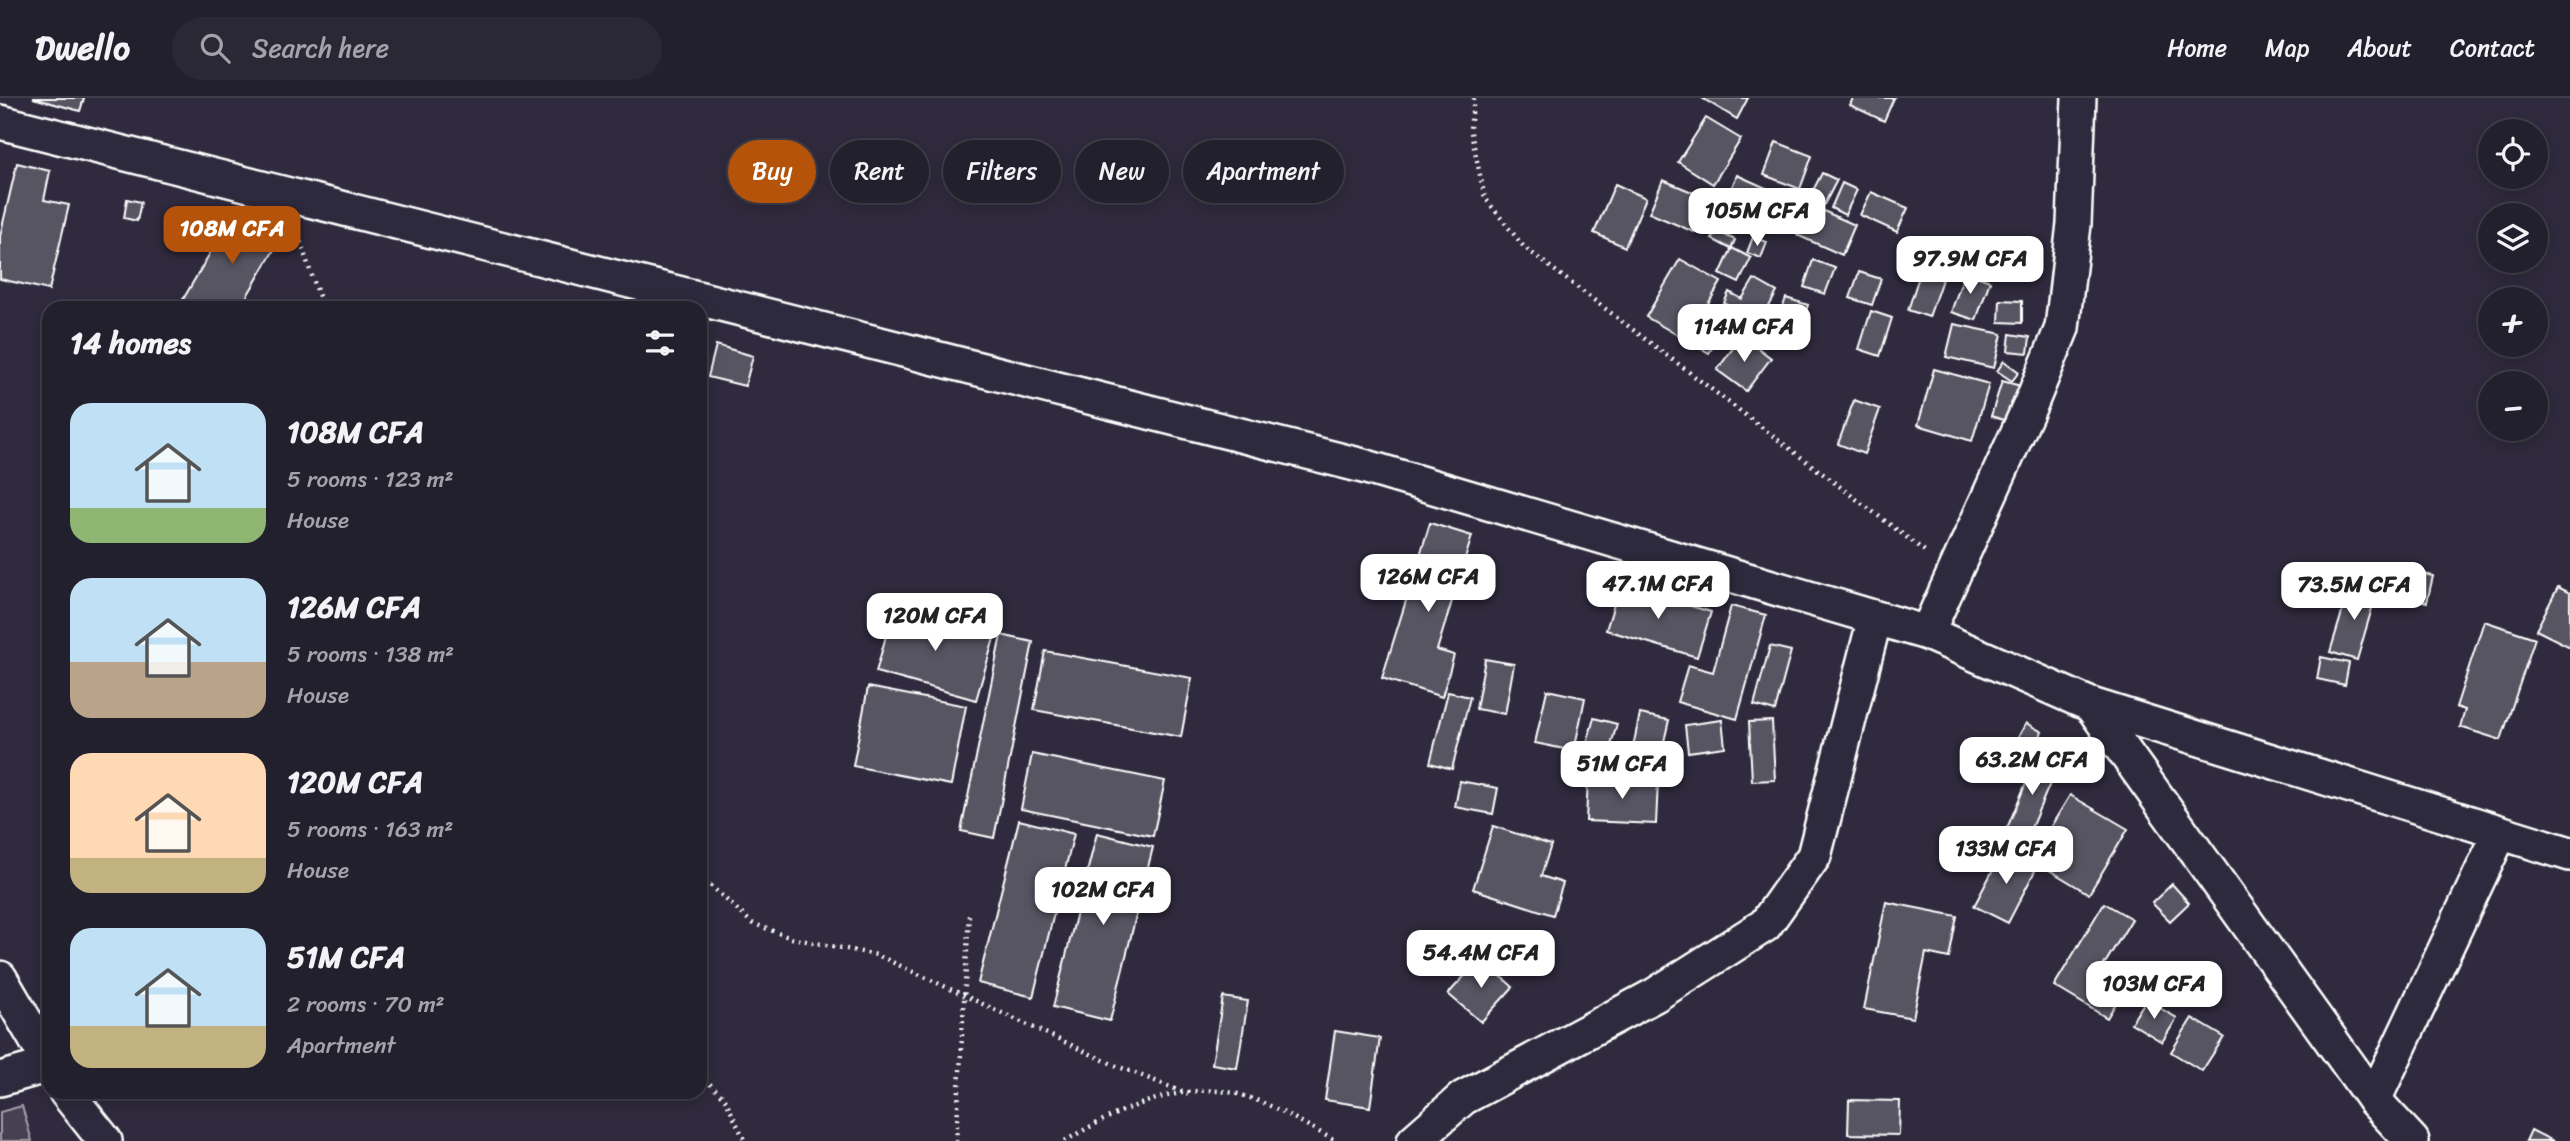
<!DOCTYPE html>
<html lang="en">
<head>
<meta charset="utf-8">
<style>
	:root { --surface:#23202e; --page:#2b2836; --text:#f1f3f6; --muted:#a3a3aa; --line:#403e4a; --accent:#b45309 }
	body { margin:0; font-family:Sriracha,sans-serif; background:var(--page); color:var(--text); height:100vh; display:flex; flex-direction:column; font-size:26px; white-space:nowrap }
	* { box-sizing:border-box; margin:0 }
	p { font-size:23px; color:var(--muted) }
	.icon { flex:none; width:38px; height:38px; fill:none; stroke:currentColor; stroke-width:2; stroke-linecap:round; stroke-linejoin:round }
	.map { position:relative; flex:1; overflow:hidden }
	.sheet { position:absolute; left:42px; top:203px; width:665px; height:798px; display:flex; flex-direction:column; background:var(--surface); border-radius:21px; box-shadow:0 4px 18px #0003,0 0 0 2px var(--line) }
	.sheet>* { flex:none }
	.top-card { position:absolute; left:728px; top:42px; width:665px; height:63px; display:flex; gap:14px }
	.controls { position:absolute; left:2478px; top:21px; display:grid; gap:14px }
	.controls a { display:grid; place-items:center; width:70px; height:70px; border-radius:50%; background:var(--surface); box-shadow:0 4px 18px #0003,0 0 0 2px var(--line); font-size:35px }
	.price { position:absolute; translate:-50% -60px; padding:0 16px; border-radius:14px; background:#fff; color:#222; font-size:23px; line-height:46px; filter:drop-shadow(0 2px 4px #0008) }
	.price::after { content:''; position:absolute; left:50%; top:42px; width:21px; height:16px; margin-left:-10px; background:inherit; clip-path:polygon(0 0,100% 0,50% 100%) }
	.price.current { background:var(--accent); color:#fff }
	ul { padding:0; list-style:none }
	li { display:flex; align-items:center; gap:21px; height:175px; padding:0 28px }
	li span { display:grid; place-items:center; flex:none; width:196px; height:140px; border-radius:21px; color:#555 }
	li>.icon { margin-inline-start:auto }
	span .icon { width:84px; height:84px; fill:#fffc; stroke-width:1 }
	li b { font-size:30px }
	h2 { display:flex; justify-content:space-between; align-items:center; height:84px; padding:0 28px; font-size:30px }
	.pill { padding:0 24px; border-radius:32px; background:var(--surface); box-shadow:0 4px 18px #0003,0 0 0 2px var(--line); font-size:24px; line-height:63px }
	.pill.current { background:var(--accent); color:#fff }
	header { display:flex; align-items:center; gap:42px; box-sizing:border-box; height:98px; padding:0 35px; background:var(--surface); border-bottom:2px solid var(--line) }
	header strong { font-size:33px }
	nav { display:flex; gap:38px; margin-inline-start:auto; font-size:24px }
	.search { width:490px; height:63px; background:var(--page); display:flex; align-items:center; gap:18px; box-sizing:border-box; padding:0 24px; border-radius:38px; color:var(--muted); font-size:26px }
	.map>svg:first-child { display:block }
</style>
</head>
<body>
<header>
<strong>Dwello</strong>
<div class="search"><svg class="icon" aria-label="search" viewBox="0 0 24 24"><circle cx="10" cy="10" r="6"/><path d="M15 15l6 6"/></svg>Search here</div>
<nav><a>Home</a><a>Map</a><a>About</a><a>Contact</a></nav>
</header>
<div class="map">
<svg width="2570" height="1043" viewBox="0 0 2570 1043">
	<rect width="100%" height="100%" fill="#2f2a3d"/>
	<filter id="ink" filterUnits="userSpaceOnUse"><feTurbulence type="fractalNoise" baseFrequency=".0143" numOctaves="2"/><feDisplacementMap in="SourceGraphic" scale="14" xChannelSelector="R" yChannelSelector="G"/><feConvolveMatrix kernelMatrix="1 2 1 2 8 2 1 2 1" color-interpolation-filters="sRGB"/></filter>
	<g filter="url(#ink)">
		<polygon fill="#464152" stroke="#a2a0a8" stroke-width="2" points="22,1008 32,1043 0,1043 0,1014"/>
		<g fill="#595564" stroke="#fff" stroke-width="2">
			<polygon points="33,0 84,0 80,13"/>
			<polygon points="1702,0 1748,0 1737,21"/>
			<polygon points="1853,0 1894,0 1884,23 1850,7"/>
			<polygon points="1706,20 1741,41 1713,86 1678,64"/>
			<polygon points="1776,44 1812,58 1800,91 1764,77"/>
			<polygon points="17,65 50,73 44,102 69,107 49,192 0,181 0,138"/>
			<polygon points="1822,75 1837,82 1824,107 1809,100"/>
			<polygon points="1737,77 1786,99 1770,132 1722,112"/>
			<polygon points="1663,82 1709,101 1694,134 1649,115"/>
			<polygon points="1842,85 1857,92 1845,117 1831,110"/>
			<polygon points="1615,86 1646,100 1625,149 1594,135"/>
			<polygon points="1871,94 1908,110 1897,134 1860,117"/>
			<polygon points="127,101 141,104 137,123 124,120"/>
			<polygon points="1810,107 1855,127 1842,157 1797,137"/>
			<polygon points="234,114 281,140 240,210 178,210"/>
			<polygon points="1717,133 1735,142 1731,151 1712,141"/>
			<polygon points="1753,139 1767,144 1761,160 1747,155"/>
			<polygon points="1732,150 1751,160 1739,185 1720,176"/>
			<polygon points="1925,160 1947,167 1929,219 1908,212"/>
			<polygon points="1680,161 1721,184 1699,221 1722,234 1709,255 1646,219"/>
			<polygon points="1813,162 1835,170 1825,196 1804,189"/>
			<polygon points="1859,174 1881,181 1872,207 1850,200"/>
			<polygon points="1965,174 1990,183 1976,222 1951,214"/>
			<polygon points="1754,181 1777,194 1755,234 1731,222 1737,212 1724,205 1729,194 1742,201"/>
			<polygon points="1786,200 1808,207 1799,233 1777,226"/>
			<polygon points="2000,202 2022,203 2022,225 1999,224"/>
			<polygon points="1871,213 1892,220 1880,258 1859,251"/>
			<polygon points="1954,226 2002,236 1994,270 1946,259"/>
			<polygon points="2010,236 2030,239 2028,255 2008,253"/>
			<polygon points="1742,238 1771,260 1746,293 1717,272"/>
			<polygon points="716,247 753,258 745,288 708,279"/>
			<polygon points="2004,263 2019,274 2012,283 1997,273"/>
			<polygon points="1934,271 1989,286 1972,343 1918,327"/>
			<polygon points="2002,283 2021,288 2010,324 1991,318"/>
			<polygon points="1854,302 1880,311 1864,356 1838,346"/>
			<polygon points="1430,425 1472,438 1437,552 1454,557 1442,599 1382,580"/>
			<polygon points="2410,473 2433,478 2427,504 2404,499"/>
			<polygon points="2351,485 2377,493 2357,562 2330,554"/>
			<polygon points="1620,487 1711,514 1697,559 1606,532"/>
			<polygon points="2558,489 2570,495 2570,549 2536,532"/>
			<polygon points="1731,508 1766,517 1737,621 1677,604 1688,567 1713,574"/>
			<polygon points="894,509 995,537 976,602 876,574"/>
			<polygon points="2484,523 2535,540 2501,642 2460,629 2465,612 2456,609"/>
			<polygon points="1001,537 1033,544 994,740 961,733"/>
			<polygon points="1770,548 1791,553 1775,613 1754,607"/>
			<polygon points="1045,553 1192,580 1181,639 1034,612"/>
			<polygon points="2321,559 2349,565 2345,587 2317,581"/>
			<polygon points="1485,561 1514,566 1505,616 1476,611"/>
			<polygon points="868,589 966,608 951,687 853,668"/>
			<polygon points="1547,592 1585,600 1574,653 1535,645"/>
			<polygon points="1448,594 1470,599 1452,671 1430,665"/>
			<polygon points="1640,616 1669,622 1657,674 1629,667"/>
			<polygon points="1594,620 1617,626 1604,672 1581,666"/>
			<polygon points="1722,622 1725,649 1688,654 1685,627"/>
			<polygon points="1772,623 1775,682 1752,683 1749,624"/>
			<polygon points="2026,625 2042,634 2031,654 2015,645"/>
			<polygon points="2042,647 2063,655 2022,751 2002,742"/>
			<polygon points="1032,656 1165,683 1153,738 1021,711"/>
			<polygon points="1588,679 1658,683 1656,726 1586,723"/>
			<polygon points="1460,683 1498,690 1493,716 1455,709"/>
			<polygon points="2070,697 2128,731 2089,796 2031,761"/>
			<polygon points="1019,722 1074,736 1033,899 978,885"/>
			<polygon points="1493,728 1551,747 1541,778 1563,785 1553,817 1473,791"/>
			<polygon points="1097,735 1153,749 1110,923 1053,909"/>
			<polygon points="2004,751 2037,769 2008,825 1974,808"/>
			<polygon points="2172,786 2189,805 2170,823 2152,805"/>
			<polygon points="1886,804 1957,818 1949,860 1926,855 1913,920 1864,911"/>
			<polygon points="2104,805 2132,821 2101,872 2127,887 2107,920 2054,888"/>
			<polygon points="1481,860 1513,889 1481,924 1448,896"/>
			<polygon points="1223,899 1248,903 1237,970 1212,966"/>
			<polygon points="2146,902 2177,920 2162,944 2131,925"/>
			<polygon points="2192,920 2224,939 2202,973 2171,954"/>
			<polygon points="1335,933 1380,940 1370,1009 1325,1002"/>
			<polygon points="1849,1002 1900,1003 1899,1037 1848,1036"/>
			<polygon points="2531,1032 2553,1043 2526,1043"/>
		</g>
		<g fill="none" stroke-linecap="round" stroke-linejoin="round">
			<g stroke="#fff" stroke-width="38">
				<g id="minor">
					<polyline points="0,24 1363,368 1927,535 2091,607 2570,756"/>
					<polyline points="1927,535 2032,303 2062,230 2074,126 2079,0"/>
					<polyline points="2091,607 2374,1002 2412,1043"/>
					<polyline points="0,880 49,964"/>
					<polyline points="0,981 49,967"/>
					<polyline points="66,994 105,1043"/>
					<polyline points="2374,1002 2500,735"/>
					<polyline points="1414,1043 1463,1000 1655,897 1765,827 1814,758 1875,520"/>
				</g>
			</g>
			<g stroke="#fff" stroke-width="4.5" stroke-dasharray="2 5" stroke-linecap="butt">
				<polyline points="1474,0 1470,30 1485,100 1524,149 1926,454"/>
				<polyline points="298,137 323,210"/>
				<polyline points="700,778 752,825 791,840 877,857 1112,966 1188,996"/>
				<polyline points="700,976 725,1001 745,1043"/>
				<polyline points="956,1043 969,817"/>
				<path d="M1065,1043c48,-29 116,-61 173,-47 34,9 67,31 98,47"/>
			</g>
			<use href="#minor" stroke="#2f2a3d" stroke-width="33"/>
		</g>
	</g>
</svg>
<div class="controls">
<a><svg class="icon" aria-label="locate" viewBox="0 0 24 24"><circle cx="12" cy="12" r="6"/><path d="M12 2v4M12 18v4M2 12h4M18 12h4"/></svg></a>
<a><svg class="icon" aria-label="layers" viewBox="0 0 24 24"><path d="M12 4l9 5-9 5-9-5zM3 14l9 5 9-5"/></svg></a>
<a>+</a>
<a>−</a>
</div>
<b class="price" style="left:1757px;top:150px">105M CFA</b>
<b class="price current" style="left:232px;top:168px">108M CFA</b>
<b class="price" style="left:1970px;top:198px">97.9M CFA</b>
<b class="price" style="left:1744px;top:266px">114M CFA</b>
<b class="price" style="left:1428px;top:516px">126M CFA</b>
<b class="price" style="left:1658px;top:523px">47.1M CFA</b>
<b class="price" style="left:2354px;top:524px">73.5M CFA</b>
<b class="price" style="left:935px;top:555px">120M CFA</b>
<b class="price" style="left:2032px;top:699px">63.2M CFA</b>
<b class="price" style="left:1622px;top:703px">51M CFA</b>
<b class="price" style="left:2006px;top:788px">133M CFA</b>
<b class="price" style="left:1103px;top:829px">102M CFA</b>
<b class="price" style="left:1481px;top:892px">54.4M CFA</b>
<b class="price" style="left:2154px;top:923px">103M CFA</b>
<div class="top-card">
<a class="pill current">Buy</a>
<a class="pill">Rent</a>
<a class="pill">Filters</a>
<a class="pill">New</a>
<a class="pill">Apartment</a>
</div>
<section class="sheet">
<h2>14 homes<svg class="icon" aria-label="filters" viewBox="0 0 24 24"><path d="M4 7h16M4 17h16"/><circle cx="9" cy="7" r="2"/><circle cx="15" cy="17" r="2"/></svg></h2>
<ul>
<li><span style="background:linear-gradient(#bfe0f5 75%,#8fb573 0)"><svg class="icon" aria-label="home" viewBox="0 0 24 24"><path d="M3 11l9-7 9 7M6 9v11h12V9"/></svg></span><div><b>108M CFA</b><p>5 rooms · 123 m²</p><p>House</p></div></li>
<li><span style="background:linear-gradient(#bfe0f5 60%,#b9a48a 0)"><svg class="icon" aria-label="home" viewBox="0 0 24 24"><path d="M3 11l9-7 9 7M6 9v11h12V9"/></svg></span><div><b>126M CFA</b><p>5 rooms · 138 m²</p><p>House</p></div></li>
<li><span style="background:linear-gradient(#ffd9b3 75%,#c2b280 0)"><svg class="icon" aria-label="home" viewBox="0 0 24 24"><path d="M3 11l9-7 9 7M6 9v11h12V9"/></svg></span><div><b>120M CFA</b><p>5 rooms · 163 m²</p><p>House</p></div></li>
<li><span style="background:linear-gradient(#bfe0f5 70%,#c2b280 0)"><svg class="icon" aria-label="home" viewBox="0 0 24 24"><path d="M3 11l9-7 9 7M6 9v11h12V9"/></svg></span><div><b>51M CFA</b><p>2 rooms · 70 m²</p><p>Apartment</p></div></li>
</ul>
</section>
</div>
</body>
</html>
